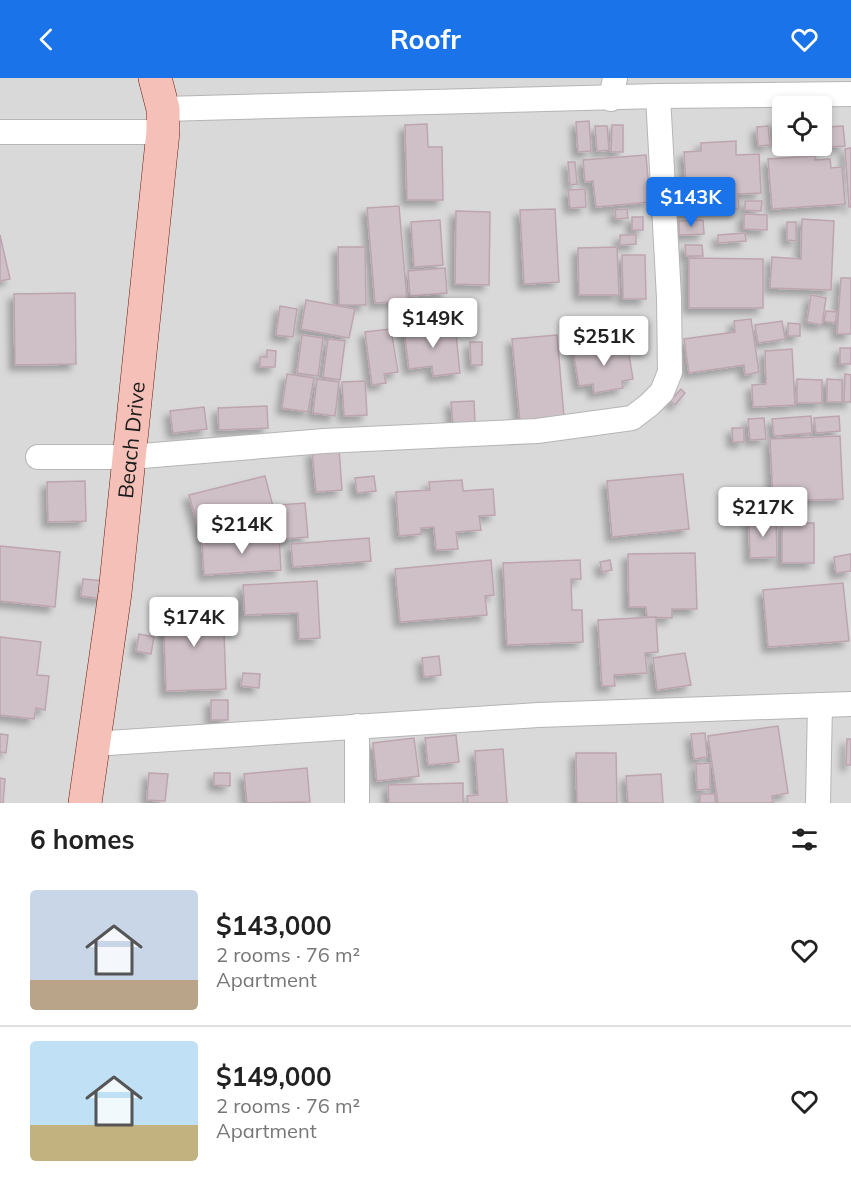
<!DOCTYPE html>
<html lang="en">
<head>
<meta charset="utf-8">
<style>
	:root { --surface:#fff; --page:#f6f6f6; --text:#222; --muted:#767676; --line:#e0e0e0; --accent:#1a73e8 }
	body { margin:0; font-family:Mulish,sans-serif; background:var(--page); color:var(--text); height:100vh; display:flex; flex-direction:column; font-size:22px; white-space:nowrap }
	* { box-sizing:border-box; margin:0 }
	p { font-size:20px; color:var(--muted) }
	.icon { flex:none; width:33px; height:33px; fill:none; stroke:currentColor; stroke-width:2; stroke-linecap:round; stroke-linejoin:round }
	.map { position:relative; height:725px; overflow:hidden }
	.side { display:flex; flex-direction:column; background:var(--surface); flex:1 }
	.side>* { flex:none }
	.buttons { position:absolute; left:772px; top:18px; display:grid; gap:12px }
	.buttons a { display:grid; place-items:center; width:60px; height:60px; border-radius:6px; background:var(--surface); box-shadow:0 3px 9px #0003; font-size:30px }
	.price { position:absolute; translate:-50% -51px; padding:0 14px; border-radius:6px; background:#fff; color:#222; font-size:20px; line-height:39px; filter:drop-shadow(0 2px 3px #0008) }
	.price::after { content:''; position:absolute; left:50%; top:36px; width:18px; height:14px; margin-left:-9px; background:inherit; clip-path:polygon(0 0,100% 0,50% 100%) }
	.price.on { background:var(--accent); color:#fff }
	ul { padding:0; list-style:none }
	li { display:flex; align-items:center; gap:18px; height:150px; padding:0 30px }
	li+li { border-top:2px solid var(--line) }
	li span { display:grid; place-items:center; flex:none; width:168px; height:120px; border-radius:6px; color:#555 }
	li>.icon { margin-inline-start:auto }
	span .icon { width:72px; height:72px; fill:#fffc; stroke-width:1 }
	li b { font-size:26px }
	h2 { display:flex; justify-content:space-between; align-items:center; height:72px; padding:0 30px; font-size:26px }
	header { display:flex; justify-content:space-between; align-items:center; height:78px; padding:0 30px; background:var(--accent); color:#fff; font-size:27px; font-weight:700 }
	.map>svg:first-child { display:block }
</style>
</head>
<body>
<header><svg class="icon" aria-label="back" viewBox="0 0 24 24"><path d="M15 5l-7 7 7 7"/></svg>Roofr<svg class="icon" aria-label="heart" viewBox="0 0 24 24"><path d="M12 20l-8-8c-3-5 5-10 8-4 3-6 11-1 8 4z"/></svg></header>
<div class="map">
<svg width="851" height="725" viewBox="0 0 851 725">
	<defs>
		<filter id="shadow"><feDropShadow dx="-5.5" dy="5.5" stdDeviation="3" flood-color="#0004"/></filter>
	</defs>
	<rect width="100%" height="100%" fill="#ece2e4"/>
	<path fill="#dad9da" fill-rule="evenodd" d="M0,0h851v725h-851zM783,28h39v40h-39z"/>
	<g fill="#cfc0c7" stroke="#bda5b0" stroke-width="1.5" filter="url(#shadow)">
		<polygon points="589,43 591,73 578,74 576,44"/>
		<polygon points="773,43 783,43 783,65 773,64"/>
		<polygon points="427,46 428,69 442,69 443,122 407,122 405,47"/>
		<polygon points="612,47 623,47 623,74 611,74"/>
		<polygon points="595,48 607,48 609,72 597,73"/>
		<polygon points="768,48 770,67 758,68 757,49"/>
		<polygon points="843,48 845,68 827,69 825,49"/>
		<polygon points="736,63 736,77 759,76 761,115 738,116 739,131 678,135 677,107 686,107 684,74 701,73 701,65"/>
		<polygon points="799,68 821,68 821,75 798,75"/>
		<polygon points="851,70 851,129 849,129 845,71"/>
		<polygon points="646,77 650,124 596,129 593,103 585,104 583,82"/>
		<polygon points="815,78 815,82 830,81 831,90 842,89 845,126 772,131 768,81"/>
		<polygon points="568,84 575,84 577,106 570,107"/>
		<polygon points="585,111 586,129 570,130 568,112"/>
		<polygon points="745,123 762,123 761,133 745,132"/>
		<polygon points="399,128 407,223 375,225 367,130"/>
		<polygon points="555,131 559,204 524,206 520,132"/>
		<polygon points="627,131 628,140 616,141 615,132"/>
		<polygon points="456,133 490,134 489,207 455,206"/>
		<polygon points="744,136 767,137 767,152 744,151"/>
		<rect x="632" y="139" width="11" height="13"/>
		<polygon points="802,141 834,143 831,212 770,210 772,179 801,181"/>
		<polygon points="440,142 443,187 414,189 411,144"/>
		<polygon points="703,142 704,156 679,157 679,143"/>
		<polygon points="787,144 796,144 796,163 787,162"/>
		<polygon points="745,155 746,163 718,165 718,157"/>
		<polygon points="0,157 10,201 0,203"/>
		<polygon points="620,157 636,157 636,166 620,167"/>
		<polygon points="685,167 702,167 703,178 686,178"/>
		<polygon points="338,169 365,169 366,227 339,227"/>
		<polygon points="617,169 619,217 579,217 578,170"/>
		<polygon points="622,177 645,177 646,221 623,221"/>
		<polygon points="689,180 763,181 763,230 689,230"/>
		<polygon points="445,190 447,215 410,218 408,193"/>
		<polygon points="841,200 851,200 851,256 837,256"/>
		<polygon points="75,215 76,286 15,287 14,216"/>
		<polygon points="811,217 826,220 822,247 807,244"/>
		<polygon points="306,222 355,231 349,260 301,251"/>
		<polygon points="447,226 448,241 421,243 420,228"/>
		<polygon points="280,228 297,231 293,259 276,257"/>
		<polygon points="826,233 837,234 835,245 824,243"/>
		<polygon points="751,241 759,294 745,297 744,287 689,295 684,261 735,254 734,243"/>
		<polygon points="782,243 785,261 758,265 755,247"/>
		<polygon points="788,245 800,246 800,258 788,258"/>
		<polygon points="455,246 460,295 433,298 432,288 409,291 404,252"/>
		<polygon points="391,251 398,294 384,296 386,305 372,307 365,254"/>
		<polygon points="302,257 323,260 318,298 297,295"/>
		<polygon points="557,257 564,339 520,343 512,261"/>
		<polygon points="328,261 345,263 340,302 323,299"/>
		<polygon points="470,264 482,264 482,287 471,287"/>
		<polygon points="627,265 633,301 622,303 623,310 594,315 593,306 579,308 573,273"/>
		<rect x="840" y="270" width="11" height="16"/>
		<polygon points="792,271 795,327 753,329 752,307 766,306 765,273"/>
		<polygon points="267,272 276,273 275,289 260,289 260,279 267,279"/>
		<polygon points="287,296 314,300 308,334 282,330"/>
		<polygon points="845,296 851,297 851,324 844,324"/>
		<polygon points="317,301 339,304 335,338 313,335"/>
		<polygon points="797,301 822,302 822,325 797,325"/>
		<polygon points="827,301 842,302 842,324 827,324"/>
		<polygon points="365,303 367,337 344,338 342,304"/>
		<polygon points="681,311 685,315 675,327 670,323"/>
		<polygon points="474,323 475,345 453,347 451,324"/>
		<polygon points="267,328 268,350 219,352 218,330"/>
		<polygon points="204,329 207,351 173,355 170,333"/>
		<polygon points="811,338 812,355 774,358 772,341"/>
		<polygon points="839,338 840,353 816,355 814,340"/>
		<polygon points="764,340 766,361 750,362 748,341"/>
		<polygon points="732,350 744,350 744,364 733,364"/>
		<polygon points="840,358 843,421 773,423 770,361"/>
		<polygon points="339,371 342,412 316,414 312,373"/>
		<polygon points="683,396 689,451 612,459 607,403"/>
		<polygon points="265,398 277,444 202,463 189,417"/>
		<polygon points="374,398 376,413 357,415 355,400"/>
		<polygon points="462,402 463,413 493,411 495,437 479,438 481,452 456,454 458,471 436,472 434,449 421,450 421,456 399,458 396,414 430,412 429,404"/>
		<polygon points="85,403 86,443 48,444 47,404"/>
		<polygon points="305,425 308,459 282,461 279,427"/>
		<polygon points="749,441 776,441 777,479 750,480"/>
		<rect x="782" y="445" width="32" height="40"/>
		<polygon points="279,458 281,492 204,497 202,463"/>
		<polygon points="369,460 371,483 293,489 291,466"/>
		<polygon points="0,468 60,474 55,529 0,523"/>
		<polygon points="695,475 697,531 672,531 672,540 647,539 646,529 629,529 628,476"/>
		<polygon points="851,476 851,493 836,495 834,479"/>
		<polygon points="491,482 494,517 485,518 487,537 400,544 395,491"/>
		<polygon points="580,482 581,501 571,501 572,532 582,532 583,564 507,567 503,485"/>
		<polygon points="610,482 612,492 602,494 600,484"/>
		<polygon points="83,501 106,503 104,521 81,518"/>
		<polygon points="317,503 320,560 299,561 298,535 245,537 243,507"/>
		<polygon points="843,505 849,563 768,569 763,512"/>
		<polygon points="223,526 226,611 166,613 163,528"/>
		<polygon points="656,539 658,574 645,575 647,595 614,597 615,608 602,608 598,542"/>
		<polygon points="139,556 154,559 151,576 136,573"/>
		<polygon points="0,559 41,564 37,597 49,598 45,632 36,630 34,641 0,637"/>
		<polygon points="685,575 691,607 657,612 653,580"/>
		<polygon points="439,578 441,597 424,599 422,580"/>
		<polygon points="243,595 260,596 259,610 241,608"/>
		<rect x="211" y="622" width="17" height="20"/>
		<polygon points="778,648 788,715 772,718 773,725 718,725 708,658"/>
		<polygon points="705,655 707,679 694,681 691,656"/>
		<polygon points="0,656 8,657 6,675 0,674"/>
		<polygon points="456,657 459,684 428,687 425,660"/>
		<polygon points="414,660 419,698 377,703 373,665"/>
		<polygon points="847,661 851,661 851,687 846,687"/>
		<polygon points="503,671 507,725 468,725 467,718 478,717 475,673"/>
		<polygon points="576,675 616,675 617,725 577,725"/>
		<polygon points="710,685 710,711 697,712 696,686"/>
		<polygon points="307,690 310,724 247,725 244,696"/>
		<polygon points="149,695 168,696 165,723 147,722"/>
		<polygon points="214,695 230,695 230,708 214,707"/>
		<polygon points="661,696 663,725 628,725 626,698"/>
		<polygon points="0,700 5,701 3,725 0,725"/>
		<polygon points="463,705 463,725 389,725 388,707"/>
		<rect x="700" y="716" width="15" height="9"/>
	</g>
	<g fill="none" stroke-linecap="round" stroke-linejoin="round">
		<g stroke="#b5b5b5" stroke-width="26">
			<g id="street">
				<polyline points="611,21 615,0"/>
				<polyline points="163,31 658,18 851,16"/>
				<polyline points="0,54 163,54"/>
				<polyline points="38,379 130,379 324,363 537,353 632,340 649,327 662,314 670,294 669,220 658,18"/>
				<polyline points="93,666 538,637 851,626"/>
				<polyline points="357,725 357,648"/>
				<polyline points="818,725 820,627"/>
			</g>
		</g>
		<g stroke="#6a1e0b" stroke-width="34">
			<g id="secondary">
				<path id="s1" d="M85,725l30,-210 48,-461v-23l-8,-31"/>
			</g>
		</g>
		<use href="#street" stroke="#fff" stroke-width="24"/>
		<use href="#secondary" stroke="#f5c0b8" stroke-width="33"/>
	</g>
	<g text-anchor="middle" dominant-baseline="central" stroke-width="5" stroke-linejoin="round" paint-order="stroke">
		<g font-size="21" fill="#1c1c1c" stroke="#fff">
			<text stroke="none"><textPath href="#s1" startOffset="366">Beach Drive</textPath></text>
		</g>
	</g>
</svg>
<div class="buttons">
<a><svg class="icon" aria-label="locate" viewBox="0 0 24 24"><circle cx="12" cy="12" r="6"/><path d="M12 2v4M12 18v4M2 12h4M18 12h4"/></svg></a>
</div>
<b class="price on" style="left:691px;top:150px">$143K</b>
<b class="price" style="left:433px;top:271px">$149K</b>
<b class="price" style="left:604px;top:289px">$251K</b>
<b class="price" style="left:763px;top:460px">$217K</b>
<b class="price" style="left:242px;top:477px">$214K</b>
<b class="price" style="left:194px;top:570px">$174K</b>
</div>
<section class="side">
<h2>6 homes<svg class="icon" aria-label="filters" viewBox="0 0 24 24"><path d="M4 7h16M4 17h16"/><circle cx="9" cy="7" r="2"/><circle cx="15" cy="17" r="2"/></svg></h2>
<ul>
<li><span style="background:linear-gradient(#c9d6e8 75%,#b9a48a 0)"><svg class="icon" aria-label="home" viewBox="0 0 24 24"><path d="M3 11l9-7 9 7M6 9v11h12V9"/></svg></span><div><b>$143,000</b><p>2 rooms · 76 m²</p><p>Apartment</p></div><svg class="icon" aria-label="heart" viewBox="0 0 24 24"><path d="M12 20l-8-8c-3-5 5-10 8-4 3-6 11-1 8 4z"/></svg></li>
<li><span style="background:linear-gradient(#bfe0f5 70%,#c2b280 0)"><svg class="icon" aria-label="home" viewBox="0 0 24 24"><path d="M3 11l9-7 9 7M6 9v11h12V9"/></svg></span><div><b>$149,000</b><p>2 rooms · 76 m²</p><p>Apartment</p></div><svg class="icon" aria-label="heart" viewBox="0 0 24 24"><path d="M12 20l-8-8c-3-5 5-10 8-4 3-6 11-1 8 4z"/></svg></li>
</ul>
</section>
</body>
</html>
